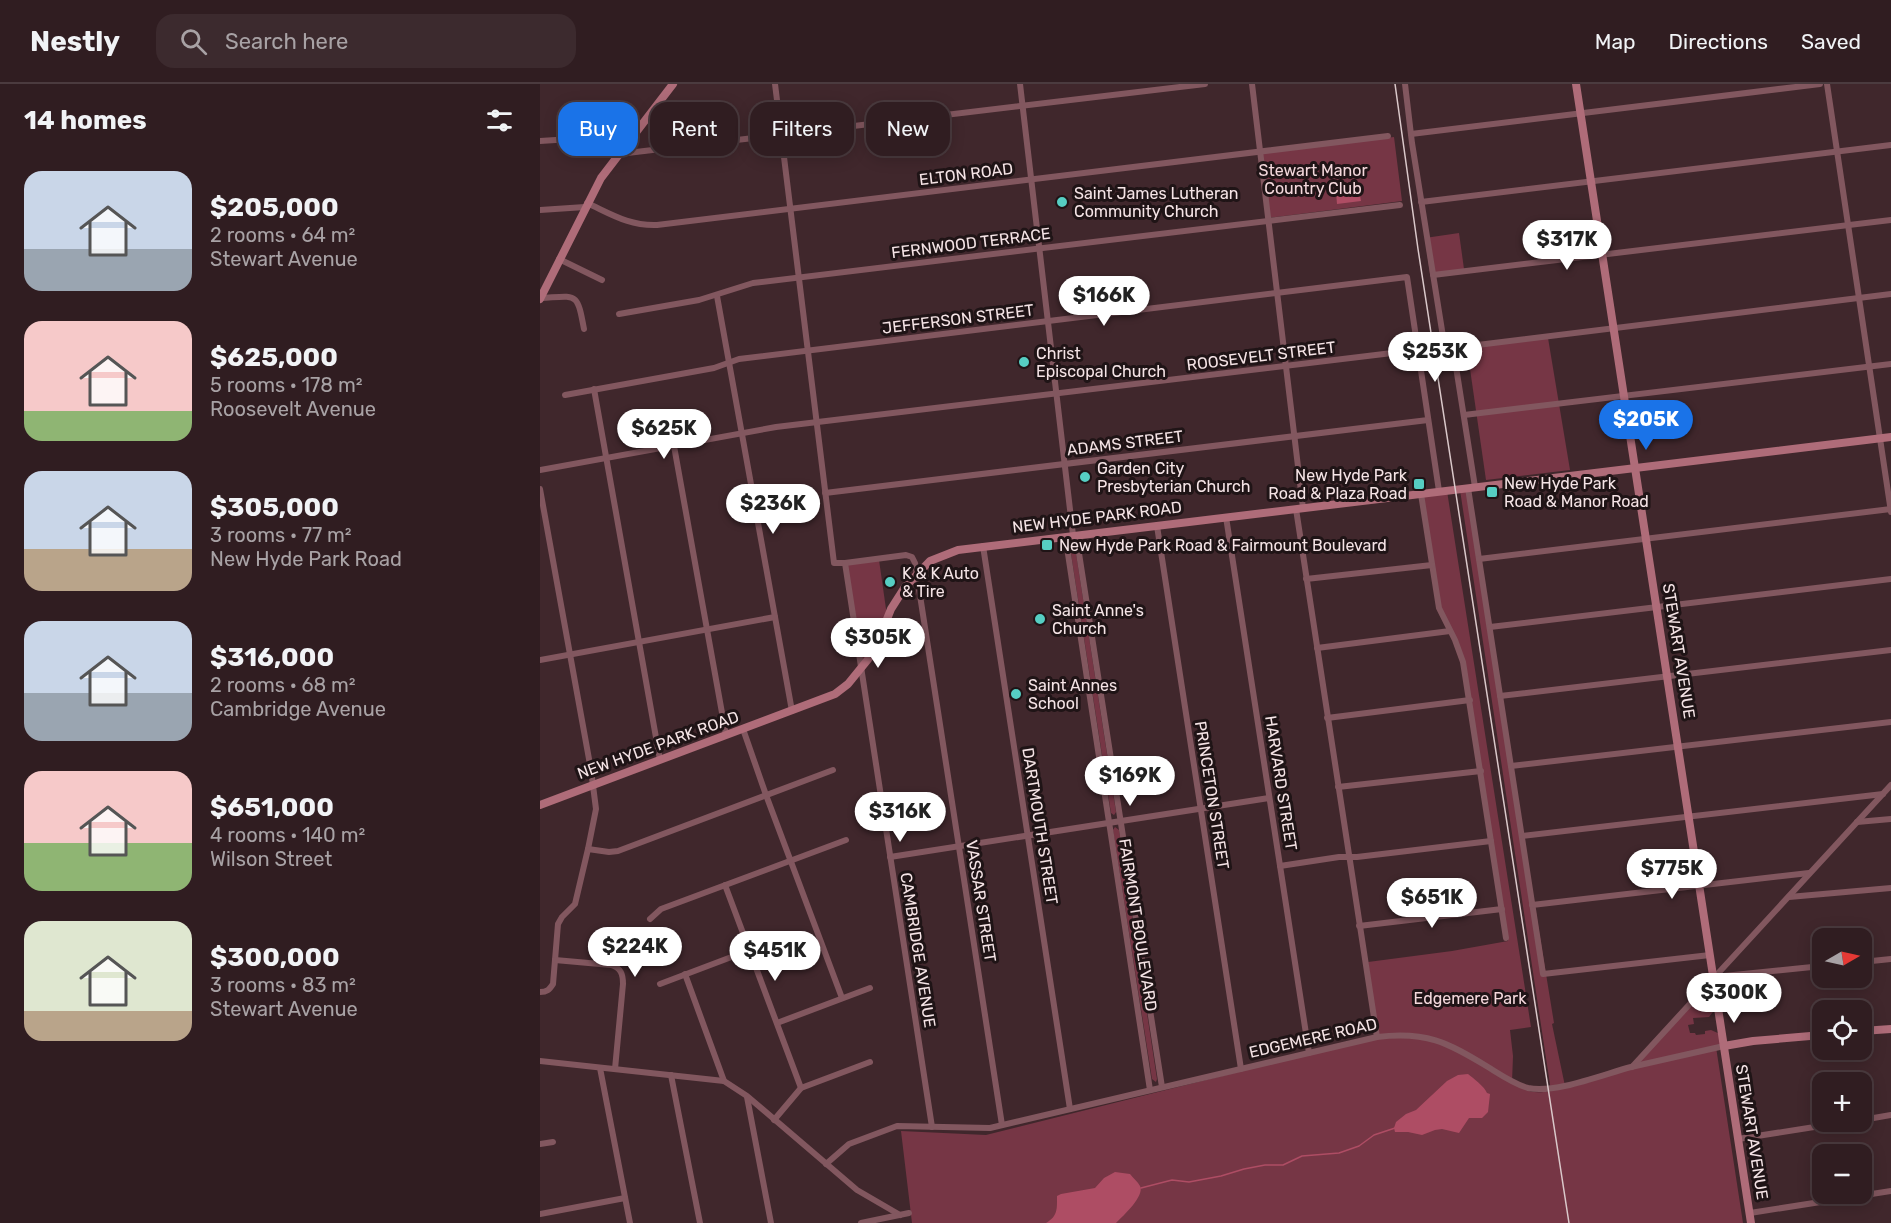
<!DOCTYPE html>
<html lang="en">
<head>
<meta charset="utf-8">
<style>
	:root { --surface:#301d21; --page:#3c2a2e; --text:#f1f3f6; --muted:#a8a2a5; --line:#4b3b3f; --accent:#1a73e8 }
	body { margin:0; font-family:Rubik,sans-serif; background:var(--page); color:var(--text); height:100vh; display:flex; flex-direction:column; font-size:22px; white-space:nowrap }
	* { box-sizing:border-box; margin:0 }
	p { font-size:20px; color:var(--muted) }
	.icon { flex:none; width:33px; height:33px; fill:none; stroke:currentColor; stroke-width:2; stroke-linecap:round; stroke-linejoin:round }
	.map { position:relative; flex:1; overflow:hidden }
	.panel { display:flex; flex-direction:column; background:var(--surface); width:540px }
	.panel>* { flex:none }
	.hud { position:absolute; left:18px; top:18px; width:570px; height:54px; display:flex; gap:12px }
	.needle { width:39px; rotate:81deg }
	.fabs { position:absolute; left:1272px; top:844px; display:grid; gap:12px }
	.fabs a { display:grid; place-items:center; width:60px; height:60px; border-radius:12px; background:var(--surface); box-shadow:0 3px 15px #0003,0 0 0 2px var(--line); font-size:30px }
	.price { position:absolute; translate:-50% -51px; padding:0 14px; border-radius:21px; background:#fff; color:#222; font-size:20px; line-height:39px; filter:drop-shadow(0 2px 3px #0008) }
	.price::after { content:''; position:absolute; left:50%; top:36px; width:18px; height:14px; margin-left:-9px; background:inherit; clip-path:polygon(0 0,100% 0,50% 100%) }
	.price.active { background:var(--accent); color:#fff }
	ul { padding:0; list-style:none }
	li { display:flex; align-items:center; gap:18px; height:150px; padding:0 24px }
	li span { display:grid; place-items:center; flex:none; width:168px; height:120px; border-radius:18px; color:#555 }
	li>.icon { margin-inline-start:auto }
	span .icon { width:72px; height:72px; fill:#fffc; stroke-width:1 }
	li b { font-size:26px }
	h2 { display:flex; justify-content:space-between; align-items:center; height:72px; padding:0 24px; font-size:26px }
	.tag { padding:0 21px; border-radius:18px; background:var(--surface); box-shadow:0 3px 15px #0003,0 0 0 2px var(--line); font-size:21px; line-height:54px }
	.tag.active { background:var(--accent); color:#fff }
	header { display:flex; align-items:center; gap:36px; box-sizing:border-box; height:84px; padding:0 30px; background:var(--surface); border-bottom:2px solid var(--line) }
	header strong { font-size:28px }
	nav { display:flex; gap:33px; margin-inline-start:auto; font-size:21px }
	.search { width:420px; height:54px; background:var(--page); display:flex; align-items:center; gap:15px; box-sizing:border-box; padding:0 21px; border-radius:18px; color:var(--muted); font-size:22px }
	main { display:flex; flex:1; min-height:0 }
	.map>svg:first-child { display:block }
</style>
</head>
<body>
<header>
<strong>Nestly</strong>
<div class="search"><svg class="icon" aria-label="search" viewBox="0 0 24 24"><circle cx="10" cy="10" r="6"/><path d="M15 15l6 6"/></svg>Search here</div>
<nav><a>Map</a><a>Directions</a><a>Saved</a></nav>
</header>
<main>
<section class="panel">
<h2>14 homes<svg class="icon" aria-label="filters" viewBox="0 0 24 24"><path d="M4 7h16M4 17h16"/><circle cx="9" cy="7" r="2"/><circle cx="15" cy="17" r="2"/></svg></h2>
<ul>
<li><span style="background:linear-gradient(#c9d6e8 65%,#9aa5b1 0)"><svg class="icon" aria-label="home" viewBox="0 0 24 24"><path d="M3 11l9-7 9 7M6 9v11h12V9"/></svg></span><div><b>$205,000</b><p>2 rooms · 64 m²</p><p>Stewart Avenue</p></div></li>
<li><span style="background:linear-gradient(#f6c9c9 75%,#8fb573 0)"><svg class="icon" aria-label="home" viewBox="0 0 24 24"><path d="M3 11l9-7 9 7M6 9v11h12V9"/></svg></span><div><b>$625,000</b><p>5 rooms · 178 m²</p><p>Roosevelt Avenue</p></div></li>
<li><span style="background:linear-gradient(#c9d6e8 65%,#b9a48a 0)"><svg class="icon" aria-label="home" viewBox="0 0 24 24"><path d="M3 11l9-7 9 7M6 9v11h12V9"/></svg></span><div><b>$305,000</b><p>3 rooms · 77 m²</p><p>New Hyde Park Road</p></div></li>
<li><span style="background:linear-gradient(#c9d6e8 60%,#9aa5b1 0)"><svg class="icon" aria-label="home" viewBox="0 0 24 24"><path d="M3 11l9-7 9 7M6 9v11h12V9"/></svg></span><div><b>$316,000</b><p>2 rooms · 68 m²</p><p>Cambridge Avenue</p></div></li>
<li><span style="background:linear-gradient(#f6c9c9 60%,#8fb573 0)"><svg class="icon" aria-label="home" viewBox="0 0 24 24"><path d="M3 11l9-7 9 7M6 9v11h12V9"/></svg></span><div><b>$651,000</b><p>4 rooms · 140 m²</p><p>Wilson Street</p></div></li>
<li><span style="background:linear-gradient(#dfe7d0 75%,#b9a48a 0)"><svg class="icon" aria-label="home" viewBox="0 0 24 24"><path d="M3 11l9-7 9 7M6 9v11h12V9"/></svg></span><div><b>$300,000</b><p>3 rooms · 83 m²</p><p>Stewart Avenue</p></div></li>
</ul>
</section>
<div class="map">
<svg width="1351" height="1139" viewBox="0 0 1351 1139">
	<rect width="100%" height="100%" fill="#40272c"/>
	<g fill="#763645">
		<polygon points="854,53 862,117 729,134 722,69"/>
		<polygon points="919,149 924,185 890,190 885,154"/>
		<polygon points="1008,254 1030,386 946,396 927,264"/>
		<path d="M927,405l87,534 -2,1 13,62 67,-18 80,-87 4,27 -7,9 -16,1 1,6 -6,1 2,8h5l1,2 9,-1v-3l6,-1 9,4 2,11 -6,2 27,176h-831l-11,-92 85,4 392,-98 -10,-75 84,-11 56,-10 -46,-286 -22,-45 -19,-115 26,-4 84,536 -21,3 3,26 -1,26c16,10 20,12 39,9l-91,-601z"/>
		<polygon points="532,461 535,463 576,728 574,731 571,729 530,463"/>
		<polygon points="339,476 347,532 323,581 307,481"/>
		<polygon points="575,743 579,746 617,995 616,998 612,995 573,746"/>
	</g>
	<g fill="#ae4d64">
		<polygon points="819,105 821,117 797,120 796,108"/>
		<path d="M928,990c5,4 17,13 19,19l3,1 -2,18 -6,6h-13l-10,15 -17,-4 -7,1 -13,5 -14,-3h-13l-1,-4 2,-6 10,-8 10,-4 31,-29 11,-6z"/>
		<path d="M575,1088l15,2c3,4 8,8 10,12 5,10 -17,30 -24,37h-70c12,-7 11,-14 11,-27l4,-2 34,-6 9,-10z"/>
	</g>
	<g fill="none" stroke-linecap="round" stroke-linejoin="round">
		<polyline stroke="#ae4d64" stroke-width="1.5" points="601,1104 632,1096 649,1098 681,1092 704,1085 725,1081 743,1081 762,1072 799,1069 819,1062 834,1051 855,1044"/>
		<g stroke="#82575f" stroke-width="6">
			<polyline points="235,0 294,479 305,479 366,471 372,473 375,479 462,1041"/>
			<polyline points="480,0 533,451 538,463 622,1003"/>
			<polyline points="712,0 763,424"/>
			<polyline points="865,0 872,59 905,265 1351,210"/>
			<polyline points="1287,0 1351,428"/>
			<polyline points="871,50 1280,0"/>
			<polyline points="0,57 93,51"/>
			<polyline points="79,70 665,0"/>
			<polyline points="881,118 1351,61"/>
			<path d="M47,119c24,11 42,23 70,22l731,-89"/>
			<polyline points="0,126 45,123"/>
			<polyline points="19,175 62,196"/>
			<polyline points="893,191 1351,136"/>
			<polyline points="177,212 252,627"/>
			<path d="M1,214c36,-2 36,-7 43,31"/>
			<polyline points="79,230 159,216 213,199 860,121"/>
			<polyline points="913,264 935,403"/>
			<polyline points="54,305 120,676"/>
			<polyline points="25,311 174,284 199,275 867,193 899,407"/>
			<polyline points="924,331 1351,280"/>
			<polyline points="134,362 186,651"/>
			<polyline points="0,386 236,343 877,266"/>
			<polyline points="928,404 1003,890 1170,871"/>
			<path d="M0,405l51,281 5,39 -8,40 -13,55 -13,13 -4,7 -5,60c-4,6 -6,8 -13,8"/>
			<polyline points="285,409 888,336"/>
			<polyline points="881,410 899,524 915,556 923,578 966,854"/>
			<polyline points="756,425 837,953"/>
			<polyline points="686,433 769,969"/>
			<polyline points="617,442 701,985"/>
			<polyline points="532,451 528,470 610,1006"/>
			<polyline points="443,462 530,1025"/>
			<polyline points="939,475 1351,425"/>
			<polyline points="305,479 392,1043"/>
			<polyline points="766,495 892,481"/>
			<polyline points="950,543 1351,495"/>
			<polyline points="777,564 910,547"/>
			<polyline points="0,576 235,533"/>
			<polyline points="960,612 1351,566"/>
			<polyline points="787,634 930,616"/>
			<polyline points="203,645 226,711 302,914"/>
			<polyline points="971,682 1351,638"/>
			<polyline points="798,703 941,687"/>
			<polyline points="1317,738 1351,735"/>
			<polyline points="982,752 1343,710"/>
			<polyline points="48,765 69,768 78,767 293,686"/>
			<polyline points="350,773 729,714"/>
			<polyline points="740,782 799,773 817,773 951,757"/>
			<polyline points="185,801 261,1004"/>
			<polyline points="1249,813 1351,804"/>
			<polyline points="992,821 1269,789"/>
			<polyline points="110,835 121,825 306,756"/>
			<polyline points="819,842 962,825"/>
			<path d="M15,876l56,5c10,3 12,9 12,19l-8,85"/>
			<polyline points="1322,878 1351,875"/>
			<polyline points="145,890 184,997"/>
			<polyline points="1174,893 1282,882"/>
			<polyline points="120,900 210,866"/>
			<polyline points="237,939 330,904"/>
			<polyline points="0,977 184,997 207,1012 317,1106 360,1131"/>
			<polyline points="1092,983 1351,701"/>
			<polyline points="60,984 90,1139"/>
			<polyline points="131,991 160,1139"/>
			<polyline points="207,1013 231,1139"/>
			<polyline points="234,1036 261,1004 330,978"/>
			<polyline points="1322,1036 1351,1031"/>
			<polyline points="1198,1055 1306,1038"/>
			<polyline points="0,1060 13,1058"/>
			<path d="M286,1080l23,-20 48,-18 93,2 387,-91c49,-6 70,5 111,30 13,8 26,17 40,21 27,6 76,-14 103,-21 31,-7 62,-14 93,-21"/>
			<polyline points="1210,1129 1351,1107"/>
			<polyline points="0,1130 85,1114"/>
			<polyline points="321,1139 369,1129"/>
		</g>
		<g stroke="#af6c79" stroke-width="8">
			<polyline points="1036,0 1211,1139"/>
			<polyline points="0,215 61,94 133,0"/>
			<polyline points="0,721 295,610 308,600 334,568 351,525 365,503 390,477 418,466 1351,353"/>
			<polyline points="1322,947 1351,945"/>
			<polyline points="1184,962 1213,957 1282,951"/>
		</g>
		<polyline stroke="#dac8ca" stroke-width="1.5" points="855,0 878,165 1029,1139"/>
	</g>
	<g fill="#56cec3" stroke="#1f1416" stroke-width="2">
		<circle cx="522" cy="118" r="6"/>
		<circle cx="484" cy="278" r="6"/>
		<circle cx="545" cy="393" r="6"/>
		<rect x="873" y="394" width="12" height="12" rx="3"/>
		<rect x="946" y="402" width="12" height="12" rx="3"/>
		<rect x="501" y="455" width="12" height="12" rx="3"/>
		<circle cx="350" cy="498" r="6"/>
		<circle cx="500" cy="535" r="6"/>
		<circle cx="476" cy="610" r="6"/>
	</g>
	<g text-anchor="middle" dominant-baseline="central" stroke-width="6" stroke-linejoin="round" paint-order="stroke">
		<g font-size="16" fill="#f4d8dc" stroke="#1f1416">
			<text x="773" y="86">Stewart Manor<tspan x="773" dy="18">Country Club</tspan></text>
			<text x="930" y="914">Edgemere Park</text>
		</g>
		<g font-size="16" fill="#f5e4e6" stroke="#1f1416">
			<text transform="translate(426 90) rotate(-7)">ELTON ROAD</text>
			<text transform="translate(431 159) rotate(-7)">FERNWOOD TERRACE</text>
			<text transform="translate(418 235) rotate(-7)">JEFFERSON STREET</text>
			<text transform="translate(721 272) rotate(-7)">ROOSEVELT STREET</text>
			<text transform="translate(585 359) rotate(-7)">ADAMS STREET</text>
			<text transform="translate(557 433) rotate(-7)">NEW HYDE PARK ROAD</text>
			<text transform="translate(1139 567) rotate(81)">STEWART AVENUE</text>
			<text transform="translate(118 661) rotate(-20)">NEW HYDE PARK ROAD</text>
			<text transform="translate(741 699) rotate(81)">HARVARD STREET</text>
			<text transform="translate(672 711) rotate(81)">PRINCETON STREET</text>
			<text transform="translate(500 742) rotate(81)">DARTMOUTH STREET</text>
			<text transform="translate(441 817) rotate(81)">VASSAR STREET</text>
			<text transform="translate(598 841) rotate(81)">FAIRMONT BOULEVARD</text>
			<text transform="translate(378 866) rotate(81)">CAMBRIDGE AVENUE</text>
			<text transform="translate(773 954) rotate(-13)">EDGEMERE ROAD</text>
			<text transform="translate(1212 1048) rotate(81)">STEWART AVENUE</text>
		</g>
		<g font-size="16" fill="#f5e4e6" stroke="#1f1416" text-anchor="start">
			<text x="534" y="109">Saint James Lutheran<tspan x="534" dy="18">Community Church</tspan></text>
			<text x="496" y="269">Christ<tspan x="496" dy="18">Episcopal Church</tspan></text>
			<text x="557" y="384">Garden City<tspan x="557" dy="18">Presbyterian Church</tspan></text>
			<text x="867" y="391" text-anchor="end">New Hyde Park<tspan x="867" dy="18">Road &amp; Plaza Road</tspan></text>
			<text x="964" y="399">New Hyde Park<tspan x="964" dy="18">Road &amp; Manor Road</tspan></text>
			<text x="519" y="461">New Hyde Park Road &amp; Fairmount Boulevard</text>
			<text x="362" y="489">K &amp; K Auto<tspan x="362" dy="18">&amp; Tire</tspan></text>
			<text x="512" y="526">Saint Anne's<tspan x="512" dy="18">Church</tspan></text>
			<text x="488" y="601">Saint Annes<tspan x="488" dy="18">School</tspan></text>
		</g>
	</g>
</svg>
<div class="fabs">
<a><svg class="needle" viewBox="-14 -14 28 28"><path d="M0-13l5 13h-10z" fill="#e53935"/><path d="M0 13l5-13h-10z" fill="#a8a2a5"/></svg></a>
<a><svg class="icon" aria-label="locate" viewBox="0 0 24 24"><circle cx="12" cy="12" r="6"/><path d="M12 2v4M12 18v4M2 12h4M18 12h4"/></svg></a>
<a>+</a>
<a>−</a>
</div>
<b class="price" style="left:1027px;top:187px">$317K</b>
<b class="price" style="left:564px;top:243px">$166K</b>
<b class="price" style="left:895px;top:299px">$253K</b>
<b class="price active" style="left:1106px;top:367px">$205K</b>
<b class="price" style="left:124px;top:376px">$625K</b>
<b class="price" style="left:233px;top:451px">$236K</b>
<b class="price" style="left:338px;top:585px">$305K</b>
<b class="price" style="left:590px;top:723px">$169K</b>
<b class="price" style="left:360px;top:759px">$316K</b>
<b class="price" style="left:1132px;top:816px">$775K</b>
<b class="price" style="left:892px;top:845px">$651K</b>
<b class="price" style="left:95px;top:894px">$224K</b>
<b class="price" style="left:235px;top:898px">$451K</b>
<b class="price" style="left:1194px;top:940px">$300K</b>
<div class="hud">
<a class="tag active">Buy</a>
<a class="tag">Rent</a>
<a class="tag">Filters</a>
<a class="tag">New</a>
</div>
</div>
</main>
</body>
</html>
